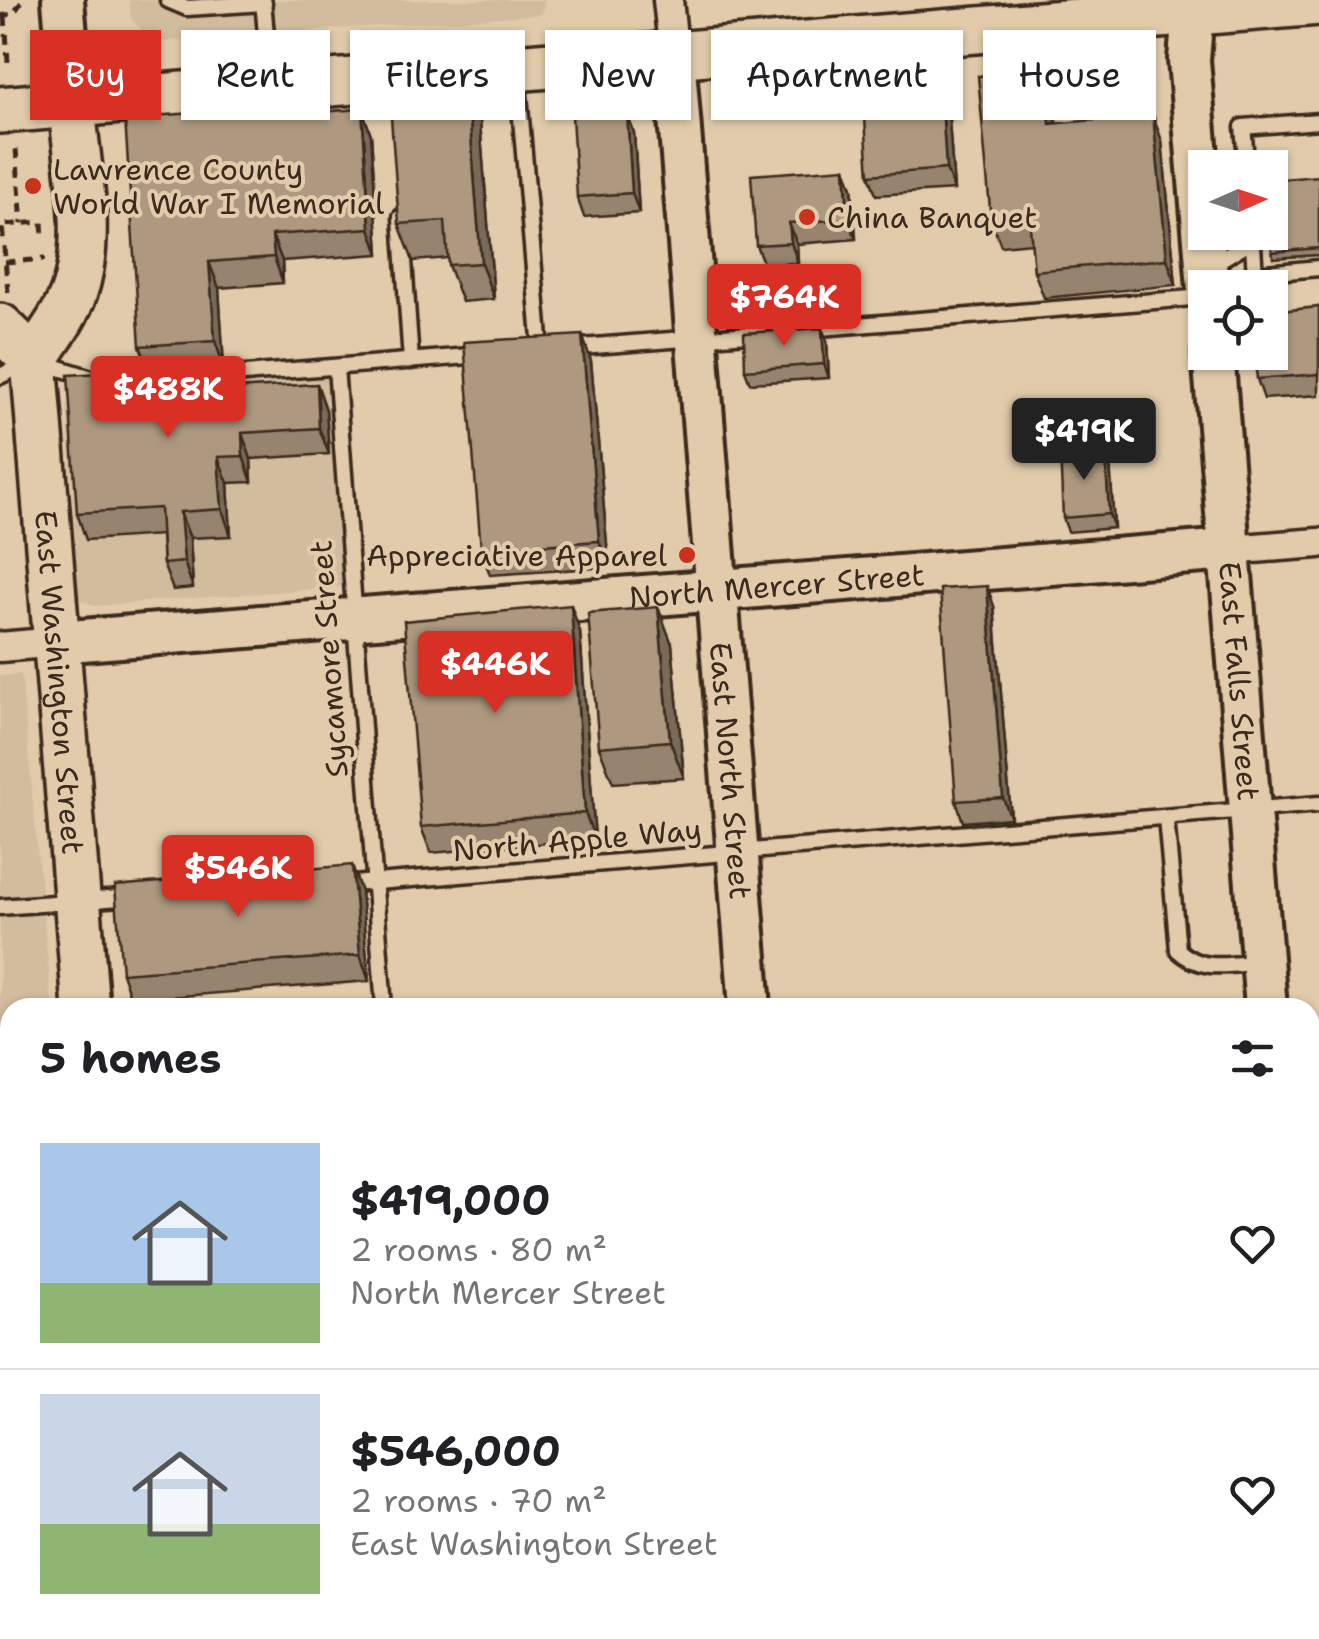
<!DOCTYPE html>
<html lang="en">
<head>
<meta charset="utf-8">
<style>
	:root { --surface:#fff; --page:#f2f2f2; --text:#202124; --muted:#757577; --line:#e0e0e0; --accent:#d93025 }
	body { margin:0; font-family:"Shantell Sans",sans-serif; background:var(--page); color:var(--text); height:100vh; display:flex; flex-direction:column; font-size:38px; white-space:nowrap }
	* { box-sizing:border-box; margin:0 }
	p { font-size:32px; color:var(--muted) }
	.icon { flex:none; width:55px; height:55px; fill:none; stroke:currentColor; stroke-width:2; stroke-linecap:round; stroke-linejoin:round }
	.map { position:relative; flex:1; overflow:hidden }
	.details { position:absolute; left:0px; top:998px; width:1320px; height:642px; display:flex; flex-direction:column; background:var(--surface); border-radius:30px 30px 0 0; box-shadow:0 2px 8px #0004 }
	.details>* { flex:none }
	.hud { position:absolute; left:30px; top:30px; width:1260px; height:90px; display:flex; gap:20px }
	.needle { width:65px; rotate:87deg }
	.tools { position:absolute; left:1188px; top:150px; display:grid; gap:20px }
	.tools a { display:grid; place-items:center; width:100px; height:100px; border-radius:0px; background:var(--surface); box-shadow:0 2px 8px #0004; font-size:50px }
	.price { position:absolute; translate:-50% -85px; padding:0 22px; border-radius:10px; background:var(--accent); color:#fff; font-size:32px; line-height:65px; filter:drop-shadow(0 2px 5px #0008) }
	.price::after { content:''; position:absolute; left:50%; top:60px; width:30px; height:22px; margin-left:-15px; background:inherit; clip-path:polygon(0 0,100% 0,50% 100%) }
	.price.selected { background:#222; color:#fff }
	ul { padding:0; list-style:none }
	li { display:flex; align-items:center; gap:30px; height:250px; padding:0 40px }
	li+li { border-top:2px solid var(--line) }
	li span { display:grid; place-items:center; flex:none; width:280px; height:200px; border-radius:0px; color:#555 }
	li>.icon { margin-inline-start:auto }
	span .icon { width:120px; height:120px; fill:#fffc; stroke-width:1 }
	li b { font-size:42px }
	h2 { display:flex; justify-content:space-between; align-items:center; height:120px; padding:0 40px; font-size:42px }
	.pill { padding:0 35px; border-radius:0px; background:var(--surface); box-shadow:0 2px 8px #0004; font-size:35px; line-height:90px }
	.pill.selected { background:var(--accent); color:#fff }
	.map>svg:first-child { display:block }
</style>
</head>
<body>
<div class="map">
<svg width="1319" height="1639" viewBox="0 0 1319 1639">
	<defs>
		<pattern id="forest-firs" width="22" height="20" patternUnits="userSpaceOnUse" patternTransform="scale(2.5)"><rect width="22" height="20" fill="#c3ae91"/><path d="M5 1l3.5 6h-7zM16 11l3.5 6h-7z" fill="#a08e76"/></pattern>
	</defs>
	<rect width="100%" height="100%" fill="#e1cbab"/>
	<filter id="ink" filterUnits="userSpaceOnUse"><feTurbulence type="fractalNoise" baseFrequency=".01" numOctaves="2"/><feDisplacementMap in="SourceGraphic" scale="20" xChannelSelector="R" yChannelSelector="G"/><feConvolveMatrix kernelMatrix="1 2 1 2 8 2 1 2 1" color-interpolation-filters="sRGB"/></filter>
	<g filter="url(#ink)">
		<g fill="#d2bc9e">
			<polygon points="129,0 545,0 542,14 155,42 131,19"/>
			<polygon points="336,376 351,586 95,606 79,599 67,404 80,393"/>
			<polygon points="21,674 52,1007 10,1008 10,1142 0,1143 0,676"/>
		</g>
		<polygon fill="url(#forest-firs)" stroke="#7f6c58" stroke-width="2.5" points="1160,1630 1275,1630 1276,1639 1161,1639"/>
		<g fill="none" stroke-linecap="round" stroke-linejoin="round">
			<g stroke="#3b2a1e" stroke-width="21">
				<g id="lane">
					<polyline points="168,0 187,8 264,3"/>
					<polyline points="263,0 270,82"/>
					<polyline points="517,72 541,350"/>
					<polyline points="1247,168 1243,127 1319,121"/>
					<polyline points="401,217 411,361"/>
					<polyline points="1252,232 1255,274 1319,268"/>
					<polyline points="1210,266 1252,240"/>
					<polyline points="807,329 1205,297"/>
					<polyline points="568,348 761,333"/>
					<polyline points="336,367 384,1008"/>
					<polyline points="0,376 34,360 98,380"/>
					<polyline points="169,380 482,355"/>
					<path d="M1166,818l12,132c23,22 51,15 81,12"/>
					<polyline points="340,885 1319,804"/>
					<polyline points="0,907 134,897"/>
					<polyline points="1310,1322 1319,1322"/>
					<polyline points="287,1630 287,1639"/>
					<polyline points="333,1630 334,1639"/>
				</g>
			</g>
			<g stroke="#3b2a1e" stroke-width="35">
				<g id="street">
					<polyline points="668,0 674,55"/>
					<polyline points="1229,550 1319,543"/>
					<polyline points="0,647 57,642"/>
					<polyline points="1310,1542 1312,1573"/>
					<polyline points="458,1639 568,1630"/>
				</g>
			</g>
			<g stroke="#3b2a1e" stroke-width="48">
				<g id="secondary">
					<polyline points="63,0 72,104"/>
					<polyline points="1193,12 1189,60 1208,288"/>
					<path id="s1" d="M674,55l76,953"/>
					<path id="s2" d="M1213,352l53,656"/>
					<path id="s3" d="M57,642l1172,-92"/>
					<polyline points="1310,1070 1319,1069"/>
					<polyline points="0,1173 10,1173"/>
					<polyline points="800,1630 801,1639"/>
				</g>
			</g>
			<g stroke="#3b2a1e" stroke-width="52">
				<g id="primary">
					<path id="s4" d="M72,104c4,59 22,131 2,188 -9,25 -26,46 -40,68l52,648"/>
					<polyline points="0,110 1319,2"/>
					<polyline points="0,327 34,360"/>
				</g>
			</g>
			<g stroke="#3b2a1e" stroke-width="5" stroke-dasharray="10 8" stroke-linecap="butt">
				<polyline points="0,16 13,14 23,0"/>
				<polyline points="5,16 8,62"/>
				<polyline points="16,149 22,224"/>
				<polyline points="5,262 45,259"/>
				<polyline points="8,292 2,225 42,222 43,239"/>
				<polyline points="0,1575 10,1580"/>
				<polyline points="0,1621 10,1630"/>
				<polyline points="10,1630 21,1639"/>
				<polyline points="54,1639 58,1630"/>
			</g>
			<use href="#lane" stroke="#e1cbab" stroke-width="14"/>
			<use href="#street" stroke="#e1cbab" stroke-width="28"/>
			<use href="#secondary" stroke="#e1cbab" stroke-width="40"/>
			<use href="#primary" stroke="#e1cbab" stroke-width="45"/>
		</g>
		<g fill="#96846e" stroke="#3b2a1e" stroke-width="2.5">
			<polygon points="940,72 947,92 954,190 876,195 869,175"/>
			<polygon points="1028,99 1058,123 1162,141 1176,285 1044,298 1034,271 1032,243 1001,246 991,220"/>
			<polygon points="362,109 371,135 379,254 282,261 283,283 219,288 224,367 184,370 192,392 317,384 326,410 329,454 251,459 252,482 228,483 231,536 190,538 193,588 173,590 163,564 161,535 86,540 77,513 149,370 140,346 279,115"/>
			<polygon points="480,122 494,299 462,302 448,265 448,258 413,261 399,224"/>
			<polygon points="634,133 639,213 584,217 577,197"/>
			<polygon points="845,168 852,188 856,239 797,244 798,263 764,265 756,245"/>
			<polygon points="1319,176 1319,255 1274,258 1272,252"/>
			<polygon points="1319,307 1319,395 1264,399 1257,379"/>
			<polygon points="582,335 591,361 609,567 490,575 481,549"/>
			<polygon points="827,341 829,378 750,383 745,370"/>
			<polygon points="1105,448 1110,461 1114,528 1068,532 1063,518"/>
			<polygon points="994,606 1011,818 963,822 956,801"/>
			<polygon points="580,632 595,839 431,853 421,827"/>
			<polygon points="672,644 684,778 613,783 599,747"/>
			<polygon points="361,892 369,981 131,1000 122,973"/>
			<polygon points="0,1180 10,1180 10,1425 0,1426"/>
		</g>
		<g fill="#7a6b5a" stroke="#3b2a1e" stroke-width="2.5">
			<polygon points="940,72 947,92 954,190 946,169"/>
			<polygon points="1019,73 1028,99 1021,100"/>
			<polygon points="467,85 480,122 494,299 481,263"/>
			<polygon points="1048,97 1057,123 1050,124"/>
			<polygon points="362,109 371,135 379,254 370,228"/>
			<polygon points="627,113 634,133 639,213 632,193"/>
			<polygon points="1153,115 1162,141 1176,285 1167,259"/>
			<polygon points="845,168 852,188 856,239 848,219"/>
			<polygon points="789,223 797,244 798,263 791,243"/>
			<polygon points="272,235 282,261 283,283 274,257"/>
			<polygon points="209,262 219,288 224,367 215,341"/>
			<polygon points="822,328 827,341 829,378 824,364"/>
			<polygon points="582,335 591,361 609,567 599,541"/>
			<polygon points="183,368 193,394 185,392"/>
			<polygon points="317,384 326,410 329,454 319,428"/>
			<polygon points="242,433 251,459 252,482 243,456"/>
			<polygon points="1105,448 1110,461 1114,528 1109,514"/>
			<polygon points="218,457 228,483 231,536 222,509"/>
			<polygon points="180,512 190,538 193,588 184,562"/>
			<polygon points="987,586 994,606 1011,818 1003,798"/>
			<polygon points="571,605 580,632 595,839 585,813"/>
			<polygon points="658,607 672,644 684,778 670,741"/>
			<polygon points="352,865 361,892 369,981 360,955"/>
			<polygon points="972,1630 979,1630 980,1639 973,1639"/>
		</g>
		<g fill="#ae9980" stroke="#3b2a1e" stroke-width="2.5">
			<polygon points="940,72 946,169 869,175 862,77"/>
			<polygon points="1019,73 1021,100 1048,97 1050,124 1153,115 1167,259 1034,271 1029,216 991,220 978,76"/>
			<polygon points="467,85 481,263 448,265 445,221 399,224 389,91"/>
			<polygon points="276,107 277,115 362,109 370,228 272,235 274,257 209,262 215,341 140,346 125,118"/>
			<polygon points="627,113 632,193 577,197 572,116"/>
			<polygon points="845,168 848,219 789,223 791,243 756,245 751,175"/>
			<polygon points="1319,176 1319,248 1272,252 1270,180"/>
			<polygon points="1319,307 1319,374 1257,379 1254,352 1270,352 1270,312"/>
			<polygon points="822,328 824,364 745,370 744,333"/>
			<polygon points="582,335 599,541 481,549 464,342"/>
			<polygon points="183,368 185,392 317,384 319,428 242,433 243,456 218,457 222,509 180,512 184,562 163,564 160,508 77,513 68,375"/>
			<polygon points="1105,448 1109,514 1063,518 1060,450"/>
			<polygon points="987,586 1003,798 956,801 940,589"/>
			<polygon points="571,605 585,813 421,827 404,621"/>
			<polygon points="658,607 670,741 599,747 588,613"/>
			<polygon points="352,865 360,955 122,973 115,886"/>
			<polygon points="0,1180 10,1180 10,1398 0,1399"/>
			<polygon points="853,1630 972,1630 973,1639 853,1639"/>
		</g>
	</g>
	<g fill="#c8321e" stroke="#e1cbab" stroke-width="4">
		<circle cx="33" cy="186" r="10"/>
		<circle cx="807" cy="217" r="10"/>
		<circle cx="687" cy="555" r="10"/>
	</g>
	<g text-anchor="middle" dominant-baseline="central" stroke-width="8" stroke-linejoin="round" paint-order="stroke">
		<g font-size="30" fill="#3b2a1e" stroke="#e1cbab" text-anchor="start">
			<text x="53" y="169">Lawrence County<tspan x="53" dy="34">World War I Memorial</tspan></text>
			<text x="827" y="217">China Banquet</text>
			<text x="667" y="555" text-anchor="end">Appreciative Apparel</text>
		</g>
		<g font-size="30" fill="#3b2a1e" stroke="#e1cbab">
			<text stroke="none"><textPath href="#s3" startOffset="722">North Mercer Street</textPath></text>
			<text transform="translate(329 659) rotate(-94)">Sycamore Street</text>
			<text stroke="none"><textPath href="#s2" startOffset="330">East Falls Street</textPath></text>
			<text stroke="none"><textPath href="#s4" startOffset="592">East Washington Street</textPath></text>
			<text stroke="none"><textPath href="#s1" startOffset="718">East North Street</textPath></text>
			<text transform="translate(577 840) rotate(-5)">North Apple Way</text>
		</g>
	</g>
</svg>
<div class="tools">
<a><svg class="needle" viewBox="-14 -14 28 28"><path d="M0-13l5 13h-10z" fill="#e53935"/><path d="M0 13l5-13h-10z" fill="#757577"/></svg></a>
<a><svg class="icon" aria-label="locate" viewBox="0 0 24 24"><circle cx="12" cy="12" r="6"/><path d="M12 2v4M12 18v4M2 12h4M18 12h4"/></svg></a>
</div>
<b class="price" style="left:784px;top:349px">$764K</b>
<b class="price" style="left:168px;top:441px">$488K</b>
<b class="price selected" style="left:1084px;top:483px">$419K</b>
<b class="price" style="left:495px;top:716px">$446K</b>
<b class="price" style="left:238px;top:920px">$546K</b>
<div class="hud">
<a class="pill selected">Buy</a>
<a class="pill">Rent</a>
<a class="pill">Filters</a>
<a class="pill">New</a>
<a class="pill">Apartment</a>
<a class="pill">House</a>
</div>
<section class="details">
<h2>5 homes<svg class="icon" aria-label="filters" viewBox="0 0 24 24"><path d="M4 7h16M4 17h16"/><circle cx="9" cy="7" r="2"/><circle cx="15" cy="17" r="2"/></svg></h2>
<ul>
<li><span style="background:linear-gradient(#a9c7e8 70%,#8fb573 0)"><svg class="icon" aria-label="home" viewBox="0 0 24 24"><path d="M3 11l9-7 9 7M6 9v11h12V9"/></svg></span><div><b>$419,000</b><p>2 rooms · 80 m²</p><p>North Mercer Street</p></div><svg class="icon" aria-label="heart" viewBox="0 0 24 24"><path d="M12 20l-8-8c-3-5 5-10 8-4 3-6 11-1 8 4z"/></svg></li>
<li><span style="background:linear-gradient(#c9d6e8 65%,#8fb573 0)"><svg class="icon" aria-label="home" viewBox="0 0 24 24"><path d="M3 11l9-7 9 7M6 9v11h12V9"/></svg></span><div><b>$546,000</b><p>2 rooms · 70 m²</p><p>East Washington Street</p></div><svg class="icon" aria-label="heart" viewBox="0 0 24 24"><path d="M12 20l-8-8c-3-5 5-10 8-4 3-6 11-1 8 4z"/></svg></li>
</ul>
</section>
</div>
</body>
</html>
